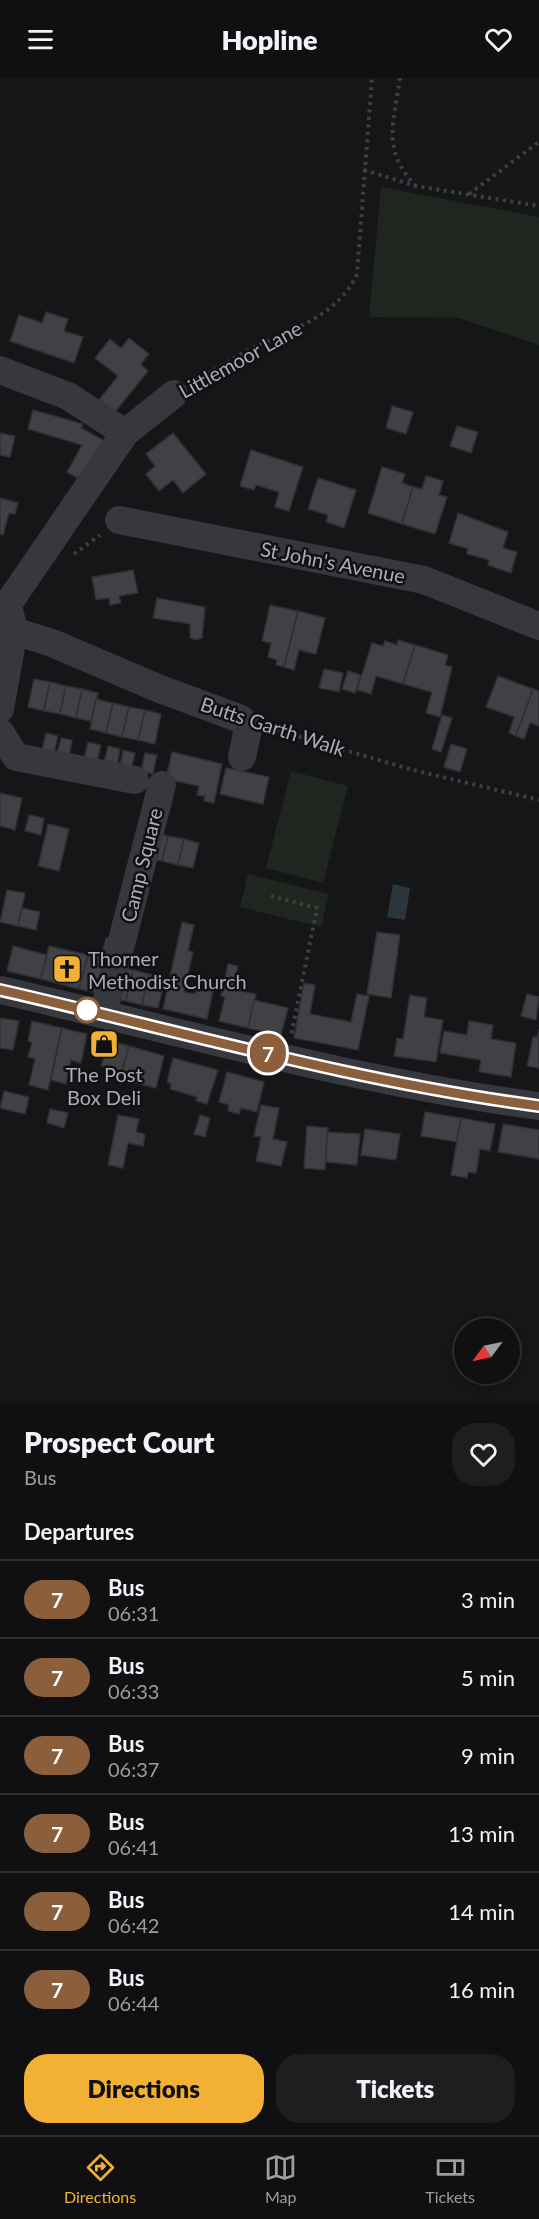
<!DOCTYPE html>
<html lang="en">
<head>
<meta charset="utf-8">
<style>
  :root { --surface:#101012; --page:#1e1e20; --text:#f1f3f6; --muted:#9c9d9f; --line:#303032; --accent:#f2b134 }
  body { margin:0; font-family:Lato,sans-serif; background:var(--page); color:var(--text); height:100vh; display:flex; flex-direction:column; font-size:22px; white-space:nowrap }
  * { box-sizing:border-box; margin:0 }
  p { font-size:20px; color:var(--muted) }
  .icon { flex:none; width:33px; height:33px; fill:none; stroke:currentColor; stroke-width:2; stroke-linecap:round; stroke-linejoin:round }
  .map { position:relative; height:1325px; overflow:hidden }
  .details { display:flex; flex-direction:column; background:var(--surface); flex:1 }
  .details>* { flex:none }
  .badge { padding:0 12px; border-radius:20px; font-size:21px; line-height:39px }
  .needle { width:39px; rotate:237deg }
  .fabs { position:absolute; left:454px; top:1240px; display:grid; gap:12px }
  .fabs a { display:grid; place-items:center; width:66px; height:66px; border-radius:50%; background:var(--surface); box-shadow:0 3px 9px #0003,0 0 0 2px var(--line); font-size:30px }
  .map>.badge { position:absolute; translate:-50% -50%; box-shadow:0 0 0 3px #fff }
  h2 { padding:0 24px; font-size:22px; line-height:54px }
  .round { display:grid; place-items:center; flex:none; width:63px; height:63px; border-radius:24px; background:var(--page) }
  .head { display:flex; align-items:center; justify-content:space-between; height:102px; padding:0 24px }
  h1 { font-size:28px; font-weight:800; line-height:45px }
  .button { display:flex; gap:12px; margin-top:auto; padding:12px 24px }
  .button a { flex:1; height:69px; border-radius:24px; background:var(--accent); color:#111; font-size:24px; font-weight:800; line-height:69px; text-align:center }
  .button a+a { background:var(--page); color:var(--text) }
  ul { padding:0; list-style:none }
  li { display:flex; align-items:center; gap:18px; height:78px; padding:0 24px; border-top:2px solid var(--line) }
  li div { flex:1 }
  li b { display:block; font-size:22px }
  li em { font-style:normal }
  li .badge { min-width:66px; font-weight:700; text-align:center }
  header { display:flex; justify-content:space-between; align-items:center; height:78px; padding:0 24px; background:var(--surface); font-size:27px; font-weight:800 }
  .tabs { display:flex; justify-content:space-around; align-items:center; height:84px; border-top:2px solid var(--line); background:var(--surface); font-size:16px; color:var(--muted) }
  .tabs a { display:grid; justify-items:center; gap:3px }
  .tabs .on { color:var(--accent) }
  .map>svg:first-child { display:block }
</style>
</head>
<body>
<header><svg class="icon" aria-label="menu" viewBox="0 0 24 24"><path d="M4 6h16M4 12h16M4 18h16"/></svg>Hopline<svg class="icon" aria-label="heart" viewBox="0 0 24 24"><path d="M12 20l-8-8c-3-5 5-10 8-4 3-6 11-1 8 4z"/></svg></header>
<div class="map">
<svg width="539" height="1325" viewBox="0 0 539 1325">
  <rect width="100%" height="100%" fill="#161618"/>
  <!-- green -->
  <g fill="#1e261f">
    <path d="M381 109 539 139V267L458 240 369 239Z"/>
    <path d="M291 693 348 708 323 805 266 790Z"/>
    <path d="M248 796 329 816 321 849 240 829Z"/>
  </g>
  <!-- water -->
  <path fill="#2c353c" d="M393 806 410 810 405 842 387 839Z"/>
  <!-- building -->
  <g fill="#404145" stroke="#303034" stroke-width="1.5">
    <path d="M46 234 68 241 64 253 83 259 74 285 10 263 19 237 42 245Z"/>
    <path d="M129 260 149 276 141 286 148 293 115 334 99 322 118 298 95 280 110 261 121 270Z"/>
    <path d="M392 328 413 334 406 356 386 350Z"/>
    <path d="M33 332 83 346 81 350 103 362 81 402 67 394 82 367 28 351Z"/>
    <path d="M457 348 478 354 471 375 450 368Z"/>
    <path d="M0 355 15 358 10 379 0 377Z"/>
    <path d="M173 355 206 396 183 415 173 402 159 413 146 396 155 388 146 376Z"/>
    <path d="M251 372 303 389 289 433 275 429 279 414 256 407 254 412 240 408Z"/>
    <path d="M382 389 405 396 402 405 413 409 402 446 368 435Z"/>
    <path d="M426 398 443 403 439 417 447 419 435 456 402 446 413 409 422 411Z"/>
    <path d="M318 400 356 412 344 450 326 444 328 437 308 431Z"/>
    <path d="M0 420 18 425 15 436 9 435 3 457 0 456Z"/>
    <path d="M458 435 508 454 503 470 517 474 511 495 488 487 489 482 467 476 468 471 449 465Z"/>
    <path d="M133 492 138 515 119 518 121 525 110 527 109 520 96 522 92 499Z"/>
    <path d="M157 520 205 529 202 560 197 562 190 560V546L153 540Z"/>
    <path d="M270 527 298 533 284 589 276 587 277 582 268 579 271 565 262 563Z"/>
    <path d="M298 533 325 540 316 576 299 572 294 592 284 589Z"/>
    <path d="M398 562 415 567 403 606 376 598 371 616 357 612 372 565 383 568 385 563 397 567Z"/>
    <path d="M415 567 448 577 445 587 452 589 440 639 426 635 432 614 403 606Z"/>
    <path d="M324 591 343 595 339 614 319 610Z"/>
    <path d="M348 593 361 597 355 615 342 611Z"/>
    <path d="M498 598 533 611 516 658 509 655 514 639 486 629Z"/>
    <path d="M34 601 50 604 44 633 28 629Z"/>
    <path d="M50 604 66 608 60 636 44 633Z"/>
    <path d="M66 608 82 611 76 640 60 636Z"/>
    <path d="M82 611 98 615 91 643 76 640Z"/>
    <path d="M533 611 539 613V648L530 645 524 661 516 658Z"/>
    <path d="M96 621 113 625 106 655 90 651Z"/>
    <path d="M113 625 129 629 122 659 106 655Z"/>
    <path d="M129 629 145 632 138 662 122 659Z"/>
    <path d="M145 632 161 636 155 666 138 662Z"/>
    <path d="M442 637 452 640 441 674 432 671Z"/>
    <path d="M46 655 58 658 54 675 42 672Z"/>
    <path d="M61 660 72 662 69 679 57 676Z"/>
    <path d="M88 664 101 667 97 684 84 681Z"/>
    <path d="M451 666 467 671 460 694 444 689Z"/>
    <path d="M108 668 120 671 117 688 104 685Z"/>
    <path d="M123 672 135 675 131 691 120 689Z"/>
    <path d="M172 674 222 686 214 725 204 723 205 718 197 717 199 708 166 701Z"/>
    <path d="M145 675 157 677 153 696 141 693Z"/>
    <path d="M226 690 269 699 263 726 220 716Z"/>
    <path d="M0 715 22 720 15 752 0 748Z"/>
    <path d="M29 737 44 740 41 757 25 753Z"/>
    <path d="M48 746 69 751 59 793 38 788Z"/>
    <path d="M152 754 168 758 162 783 146 780Z"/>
    <path d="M168 758 184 761 178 787 162 783Z"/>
    <path d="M184 761 199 765 193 790 178 787Z"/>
    <path d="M7 812 25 815 18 848 0 844Z"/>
    <path d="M22 830 40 834 36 852 18 848Z"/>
    <path d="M182 844 194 847 188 873 193 874 184 914 195 916 198 904 214 908 207 941 163 931Z"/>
    <path d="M377 854 400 857 391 920 367 916Z"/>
    <path d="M106 860 115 862 102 916 79 911 89 873 102 876Z"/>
    <path d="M13 868 47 877 41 901 7 893Z"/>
    <path d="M49 868 88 877 79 911 41 901Z"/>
    <path d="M228 886 238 888 235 901 243 903 241 913 256 916 248 950 219 943 225 919 221 918Z"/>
    <path d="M117 889 133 892 126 923 110 919Z"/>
    <path d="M133 892 149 896 142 927 126 923Z"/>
    <path d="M149 896 165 900 158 930 142 927Z"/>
    <path d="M304 905 315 907 310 936 351 944 357 916 369 918 358 972 294 960Z"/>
    <path d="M527 916 539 919 536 942 521 938Z"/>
    <path d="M410 917 427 920 424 939 443 942 436 984 394 978 397 960 403 961Z"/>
    <path d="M254 922 288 930 281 957 248 950Z"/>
    <path d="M0 940 19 943 13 972 0 970Z"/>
    <path d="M32 943 62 950 48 1012 29 1007 35 981 28 979 32 964 28 963Z"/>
    <path d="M469 943 493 947 491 961 516 965 511 999 479 994 481 982 440 975 444 953 467 957Z"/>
    <path d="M62 950 87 956 81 985 71 982 66 1006 51 1002Z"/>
    <path d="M539 951V990L527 988 533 959H537Z"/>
    <path d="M95 959 129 968 122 993 101 988 104 979 90 975Z"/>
    <path d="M129 968 164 978 156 1010 131 1004 133 996 122 993Z"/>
    <path d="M173 980 218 992 207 1026 196 1023 197 1019 170 1011 171 1006 167 1004Z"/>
    <path d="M227 994 264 1004 257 1034 241 1030 239 1036 228 1033 229 1027 219 1024Z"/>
    <path d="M4 1013 29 1019 25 1036 0 1030Z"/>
    <path d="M261 1027 279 1030 273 1061 287 1064 281 1088 256 1083 261 1059 254 1058Z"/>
    <path d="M50 1031 68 1035 64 1050 47 1045Z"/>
    <path d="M425 1034 461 1040 457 1064 421 1058Z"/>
    <path d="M118 1037 139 1041 136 1054 145 1056 143 1068 128 1065 123 1090 108 1087Z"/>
    <path d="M200 1037 210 1040 205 1059 194 1056Z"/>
    <path d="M461 1040 495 1046 490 1073 480 1071 476 1095 468 1094 467 1100 451 1097Z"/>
    <path d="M503 1046 539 1052V1081L498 1074Z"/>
    <path d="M307 1048 328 1050 325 1092 304 1090Z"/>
    <path d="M365 1051 400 1056 396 1082 361 1077Z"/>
    <path d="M327 1054 360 1056 357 1087 326 1084Z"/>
  </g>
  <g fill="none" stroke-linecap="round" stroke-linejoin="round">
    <!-- path -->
    <g stroke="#3d3f44" stroke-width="4" stroke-dasharray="3 4.5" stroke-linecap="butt">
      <path d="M400 0C394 44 381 73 416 108"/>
      <path d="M364 92 416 108 539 128"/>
      <path d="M469 116 539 64"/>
      <path d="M195 304C215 292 234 279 255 269 294 250 338 238 357 196L372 0"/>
      <path d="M74 476 100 457"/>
      <path d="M270 650 413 692 539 722"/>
      <path d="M271 818 317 830 291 958"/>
    </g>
    <!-- minor -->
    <g stroke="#37383d" stroke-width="28">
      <path d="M0 292 68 318 125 355"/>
      <path d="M119 442 424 502 539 548"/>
      <path d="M8 526 125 355 174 316"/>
      <path d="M14 553 52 565 160 611 241 641 248 651 242 679"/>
      <path d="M0 631 14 553 10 536"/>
      <path d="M0 654 16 679 135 702"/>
      <path d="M0 912C179 953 357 1004 539 1028"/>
      <path d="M103 936 162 707"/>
    </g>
  </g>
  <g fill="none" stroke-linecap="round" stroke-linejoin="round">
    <!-- line casing -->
    <g stroke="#fff" stroke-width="14">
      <path id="line" d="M0 912C179 953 357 1004 539 1028"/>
    </g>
    <!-- line -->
    <use href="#line" stroke="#8b5e3c" stroke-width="9"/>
  </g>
  <!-- icons -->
  <defs>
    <g id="church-square" transform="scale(1.5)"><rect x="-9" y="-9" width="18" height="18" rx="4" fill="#f2b134" stroke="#111113"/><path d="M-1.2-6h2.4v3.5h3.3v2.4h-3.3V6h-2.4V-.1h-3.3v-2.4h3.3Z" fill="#111"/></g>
    <g id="shop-square" transform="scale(1.5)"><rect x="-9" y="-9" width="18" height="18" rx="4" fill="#f2b134" stroke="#111113"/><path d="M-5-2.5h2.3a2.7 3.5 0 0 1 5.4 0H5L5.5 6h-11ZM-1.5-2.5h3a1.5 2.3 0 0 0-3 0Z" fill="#111"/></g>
  </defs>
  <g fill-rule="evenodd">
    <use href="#church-square" x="67" y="891"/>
    <use href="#shop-square" x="104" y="966"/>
  </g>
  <!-- markers -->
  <circle fill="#fff" stroke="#8b5e3c" stroke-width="3" cx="87" cy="932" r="12"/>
  <g text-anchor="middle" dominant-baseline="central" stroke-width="5" stroke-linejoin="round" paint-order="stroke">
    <!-- street labels -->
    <g font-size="20" fill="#a8adb8" stroke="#111113">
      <text transform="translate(240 281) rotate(-29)">Littlemoor Lane</text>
      <text transform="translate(333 484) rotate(11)">St John's Avenue</text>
      <text transform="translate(273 648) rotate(18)">Butts Garth Walk</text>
      <text transform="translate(141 787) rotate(-76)">Camp Square</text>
    </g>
    <!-- poi labels -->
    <g font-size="20" fill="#a8adb8" stroke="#111113" text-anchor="start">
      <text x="88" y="880">Thorner<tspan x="88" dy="23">Methodist Church</tspan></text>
      <text x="104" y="996" text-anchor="middle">The Post<tspan x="104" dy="23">Box Deli</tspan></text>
    </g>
  </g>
</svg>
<div class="fabs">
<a><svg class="needle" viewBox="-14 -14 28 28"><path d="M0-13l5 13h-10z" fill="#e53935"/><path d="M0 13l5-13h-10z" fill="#9c9d9f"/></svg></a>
</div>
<b class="badge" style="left:268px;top:975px;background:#8b5e3c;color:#fff">7</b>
</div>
<section class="details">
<div class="head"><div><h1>Prospect Court</h1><p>Bus</p></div><a class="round"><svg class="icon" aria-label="heart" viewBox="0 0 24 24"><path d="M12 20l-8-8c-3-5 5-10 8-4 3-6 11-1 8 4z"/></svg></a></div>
<h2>Departures</h2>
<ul>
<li><span class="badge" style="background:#8b5e3c;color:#fff">7</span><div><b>Bus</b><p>06:31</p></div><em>3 min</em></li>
<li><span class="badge" style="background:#8b5e3c;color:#fff">7</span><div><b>Bus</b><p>06:33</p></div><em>5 min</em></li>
<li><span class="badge" style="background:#8b5e3c;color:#fff">7</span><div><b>Bus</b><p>06:37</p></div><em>9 min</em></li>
<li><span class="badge" style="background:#8b5e3c;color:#fff">7</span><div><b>Bus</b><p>06:41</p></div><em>13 min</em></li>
<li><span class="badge" style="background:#8b5e3c;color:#fff">7</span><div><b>Bus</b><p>06:42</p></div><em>14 min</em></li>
<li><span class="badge" style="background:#8b5e3c;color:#fff">7</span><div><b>Bus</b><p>06:44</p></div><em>16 min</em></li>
</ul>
<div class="button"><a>Directions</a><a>Tickets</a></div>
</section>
<nav class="tabs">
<a class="on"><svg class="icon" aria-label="directions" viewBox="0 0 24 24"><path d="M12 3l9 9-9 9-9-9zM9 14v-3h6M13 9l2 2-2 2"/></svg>Directions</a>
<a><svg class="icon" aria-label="map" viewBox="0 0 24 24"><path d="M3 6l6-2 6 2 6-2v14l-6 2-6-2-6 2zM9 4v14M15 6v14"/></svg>Map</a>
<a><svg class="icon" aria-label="tickets" viewBox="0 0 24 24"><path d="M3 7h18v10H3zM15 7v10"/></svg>Tickets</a>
</nav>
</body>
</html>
